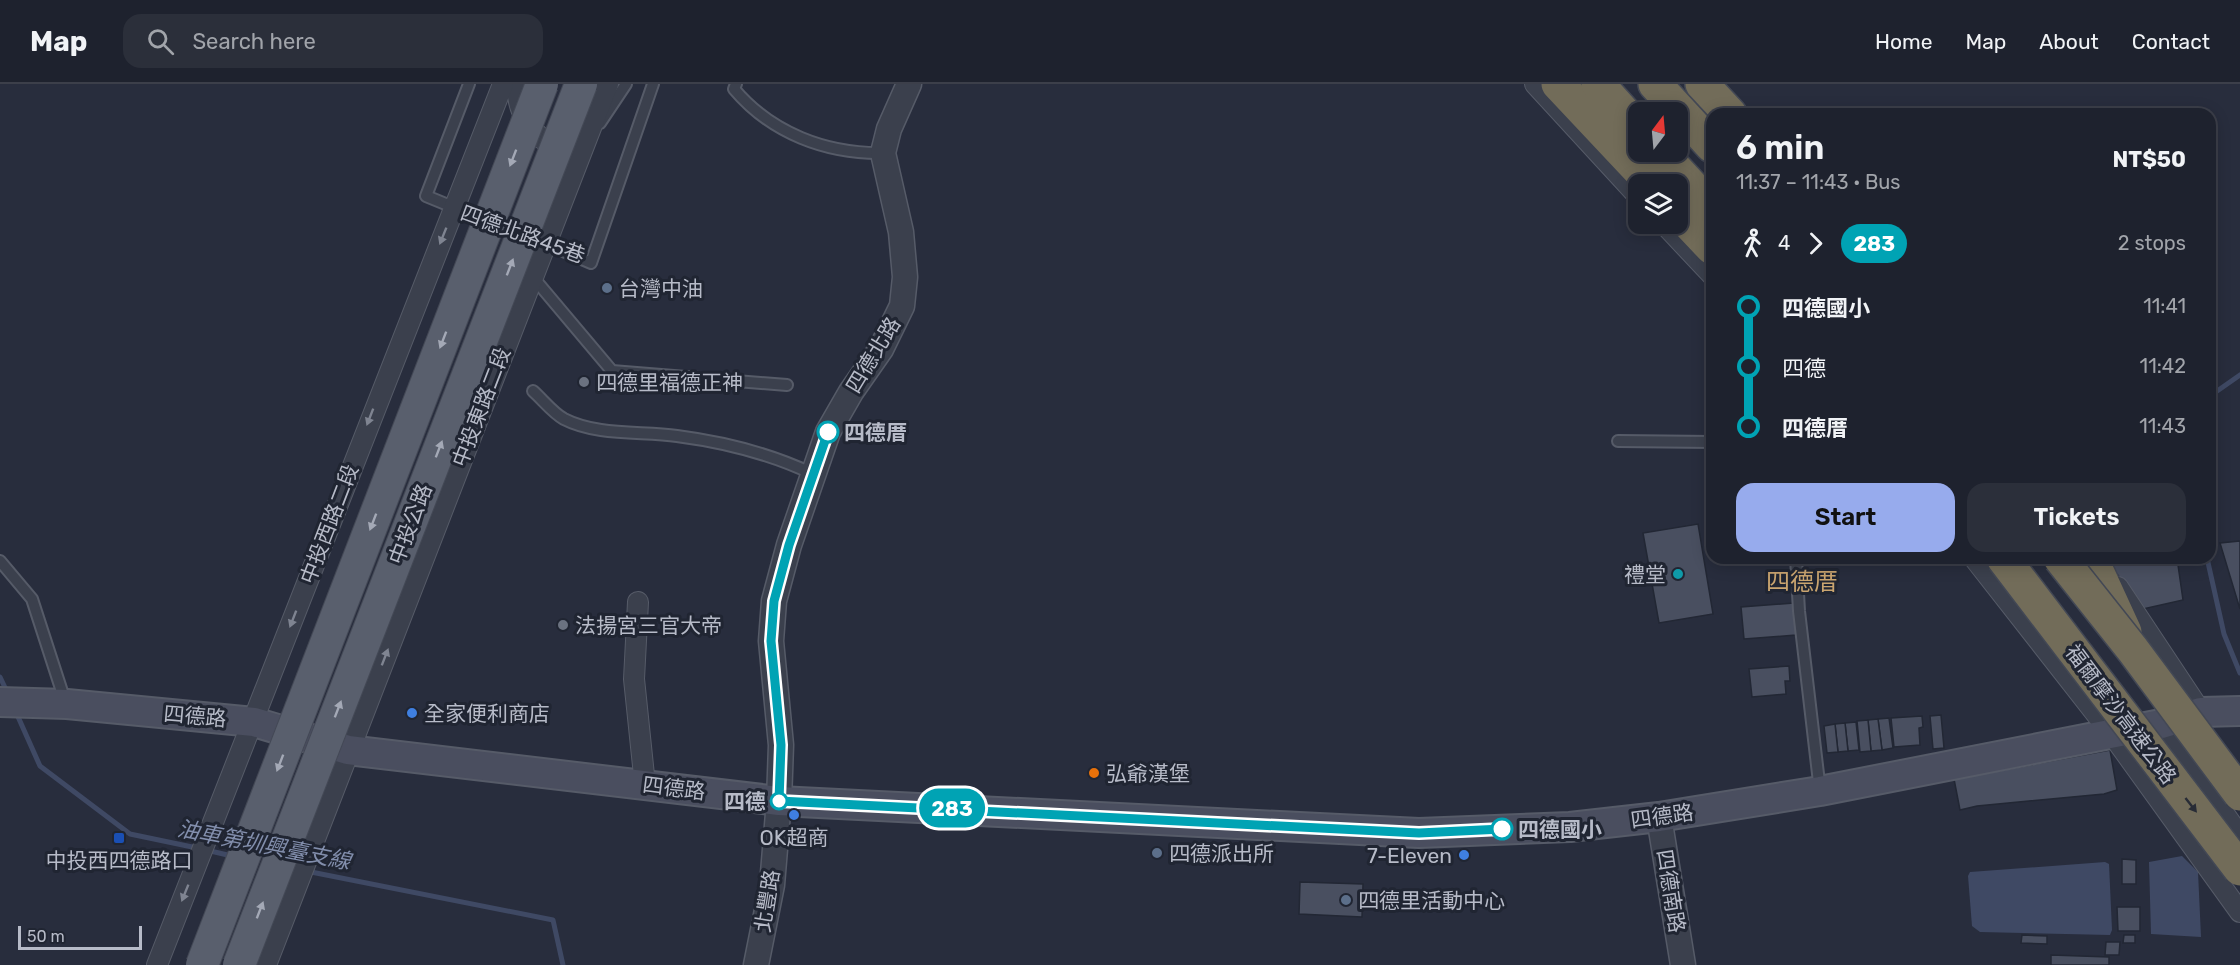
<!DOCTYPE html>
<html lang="en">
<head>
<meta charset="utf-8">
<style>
  :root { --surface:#1e222e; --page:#2b2f3a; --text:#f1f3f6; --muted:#a1a4aa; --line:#3c3f4a; --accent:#97abed }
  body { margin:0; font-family:Rubik,"Noto Sans TC",sans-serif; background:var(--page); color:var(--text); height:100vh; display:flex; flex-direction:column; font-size:22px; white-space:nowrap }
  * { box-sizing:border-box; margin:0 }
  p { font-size:20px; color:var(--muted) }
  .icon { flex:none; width:33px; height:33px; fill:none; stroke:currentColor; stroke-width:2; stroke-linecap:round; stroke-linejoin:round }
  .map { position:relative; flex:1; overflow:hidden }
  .side { position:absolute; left:1706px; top:24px; width:510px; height:456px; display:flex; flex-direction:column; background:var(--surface); border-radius:18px; box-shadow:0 3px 15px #0003,0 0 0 2px var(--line) }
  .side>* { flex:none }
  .badge { padding:0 12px; border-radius:20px; font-size:21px; line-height:39px }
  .needle { width:39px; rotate:16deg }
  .controls { position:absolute; left:1628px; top:18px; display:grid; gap:12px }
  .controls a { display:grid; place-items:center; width:60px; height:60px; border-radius:12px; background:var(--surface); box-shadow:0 3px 15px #0003,0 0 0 2px var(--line); font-size:30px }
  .scale { position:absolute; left:18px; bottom:15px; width:124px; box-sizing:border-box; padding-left:6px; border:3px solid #b7bbc8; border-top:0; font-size:16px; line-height:21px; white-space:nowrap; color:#b7bbc8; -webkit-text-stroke:4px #202532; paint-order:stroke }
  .map>.badge { position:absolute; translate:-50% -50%; box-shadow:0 0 0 3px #fff }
  .legs { display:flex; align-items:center; gap:9px; height:66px; padding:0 30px; font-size:20px }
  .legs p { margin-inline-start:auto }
  .summary { display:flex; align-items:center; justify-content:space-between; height:102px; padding:0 30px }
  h1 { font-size:33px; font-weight:600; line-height:45px }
  .cta { display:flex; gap:12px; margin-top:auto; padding:12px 30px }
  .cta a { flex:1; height:69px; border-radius:18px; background:var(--accent); color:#111; font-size:24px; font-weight:600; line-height:69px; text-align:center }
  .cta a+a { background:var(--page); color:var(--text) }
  ul { padding:0 30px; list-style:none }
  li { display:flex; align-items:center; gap:21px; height:60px; font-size:22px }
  li i { display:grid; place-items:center; width:9px; height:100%; margin:0 8px; background:currentColor }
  li i::after { content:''; width:15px; height:15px; margin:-8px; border:4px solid; border-radius:50%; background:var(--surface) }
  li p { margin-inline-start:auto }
  li:first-child i { background:linear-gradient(#0000 50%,currentColor 0) }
  li:last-child i { background:linear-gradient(currentColor 50%,#0000 0) }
  header { display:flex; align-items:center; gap:36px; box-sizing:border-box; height:84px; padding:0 30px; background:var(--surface); border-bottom:2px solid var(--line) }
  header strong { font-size:28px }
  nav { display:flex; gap:33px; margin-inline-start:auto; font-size:21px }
  .search { width:420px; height:54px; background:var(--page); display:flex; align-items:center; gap:15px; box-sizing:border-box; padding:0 21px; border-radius:18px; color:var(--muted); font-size:22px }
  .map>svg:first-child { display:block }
</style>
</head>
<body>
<header>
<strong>Map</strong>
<div class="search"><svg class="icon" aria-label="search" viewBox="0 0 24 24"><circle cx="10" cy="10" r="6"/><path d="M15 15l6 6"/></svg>Search here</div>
<nav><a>Home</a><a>Map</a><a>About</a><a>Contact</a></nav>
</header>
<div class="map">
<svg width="2240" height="881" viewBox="0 0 2240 881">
  <rect width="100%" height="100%" fill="#282d3d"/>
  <!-- water -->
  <g fill="#3f4964">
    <path d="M2182 772 2198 788 2201 853 2151 850 2149 778Z"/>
    <path d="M2105 778 2109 780 2112 846 2110 851 1980 848 1972 842 1968 792 1970 788Z"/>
  </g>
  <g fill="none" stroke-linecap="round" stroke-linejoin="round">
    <!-- stream -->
    <g stroke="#3f4964" stroke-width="5">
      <path d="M2210 312 2240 291"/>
      <path d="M2207 474 2224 550 2240 589"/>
      <path d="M0 593 8 610"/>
      <path d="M15 626 40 682 130 750 197 764"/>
      <path d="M206 766 232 772"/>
      <path d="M306 787 553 836 563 881"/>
    </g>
  </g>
  <!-- building -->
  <g fill="#494f60" stroke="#222734" stroke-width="1.5">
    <path d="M1698 440 1713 530 1659 539 1643 449Z"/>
    <path d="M2240 457V525L2220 459Z"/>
    <path d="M2105 474H2177L2183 516 2143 525Z"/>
    <path d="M1794 519 1796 551 1744 555 1741 523Z"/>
    <path d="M1789 582 1790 597H1785L1786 610 1752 613 1749 585Z"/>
    <path d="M1941 631 1944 664 1933 665 1930 632Z"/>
    <path d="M1922 632 1923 643 1919 644 1920 661 1894 663 1891 634Z"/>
    <path d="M1889 634 1893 664 1882 666 1878 635Z"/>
    <path d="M1878 635 1882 666 1871 667 1868 636Z"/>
    <path d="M1868 636 1871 667 1860 668 1857 637Z"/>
    <path d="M1856 638 1859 666 1848 667 1845 639Z"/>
    <path d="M1845 639 1848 667 1838 668 1835 640Z"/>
    <path d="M1835 640 1838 668 1827 669 1824 642Z"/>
    <path d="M2110 666 2117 706 2104 710 1977 722 1960 726 1954 695Z"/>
    <path d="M2122 775 2136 776V800H2122Z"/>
    <path d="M1300 798 1363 800 1362 833 1299 830Z"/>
    <path d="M2117 823H2140V847H2118Z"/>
    <path d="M2022 851 2047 852V860L2021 859Z"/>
    <path d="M2124 851H2135V859H2123Z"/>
    <path d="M2106 858H2120L2119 871H2105Z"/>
    <path d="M2051 871 2109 873V881H2051Z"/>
  </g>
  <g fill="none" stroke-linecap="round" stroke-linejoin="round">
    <!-- service casing -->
    <g stroke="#565b68" stroke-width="14">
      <g id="service">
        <path d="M469 0 426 112 519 150"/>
        <path d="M736 0 734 5C771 49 826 70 883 69"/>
        <path d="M600 39 626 0"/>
        <path d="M542 158 591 179 653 0"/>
        <path d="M532 192 612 287 787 301"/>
        <path d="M533 307C543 316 553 329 564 335 597 352 641 347 677 352 723 358 771 370 813 390"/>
        <path d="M1618 357 1712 358"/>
        <path d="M1796 474 1799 527 1820 707"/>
        <path d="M0 477 32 515 66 620"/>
      </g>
    </g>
    <!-- minor casing -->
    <g stroke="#565b68" stroke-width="22">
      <g id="minor">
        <path d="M517 0C517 30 535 61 567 64"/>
        <path d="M1535 0 1638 112"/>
        <path d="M1664 140 1712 191"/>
        <path d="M1974 474 2111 649 2240 828"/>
        <path d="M2118 503 2201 628"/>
        <path d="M638 518 634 595 645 701"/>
        <path d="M2161 640 2240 752"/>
        <path d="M157 881 503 0"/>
        <path d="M266 881 608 0"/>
      </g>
    </g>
    <!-- tertiary casing -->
    <g stroke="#565b68" stroke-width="27">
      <g id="tertiary">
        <path d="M1659 733 1683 881"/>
        <path d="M756 881 772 801 779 717 781 661 771 557 774 517 789 461 828 348 851 308 881 265 902 222 905 193 901 148 883 69 889 45 909 0"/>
      </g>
    </g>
    <!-- secondary casing -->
    <g stroke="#565b68" stroke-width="32">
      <path id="secondary" d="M0 618 67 620 254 638 348 666 779 717 1419 749 1570 743 1659 733 1820 707 2161 640 2201 628 2240 627"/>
    </g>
    <!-- motorway casing -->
    <g stroke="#434855" stroke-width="36">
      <g id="motorway">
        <path d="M1558 0 1652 100"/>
        <path d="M1598 0 1638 44"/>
        <path d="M1655 0 1712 62"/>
        <path d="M1702 0 1730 30"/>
        <path d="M1660 68 1712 124"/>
        <path d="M1677 127 1712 164"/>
        <path d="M2091 474 2125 548"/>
      </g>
    </g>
    <!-- service -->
    <use href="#service" stroke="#3b404d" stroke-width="10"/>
    <!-- minor -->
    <use href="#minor" stroke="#3b404d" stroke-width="20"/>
    <!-- tertiary -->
    <use href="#tertiary" stroke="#3b404d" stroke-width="24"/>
    <!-- secondary -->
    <use href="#secondary" stroke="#4a4e5f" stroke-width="28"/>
    <!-- motorway -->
    <use href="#motorway" stroke="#726c59" stroke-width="33"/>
    <!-- primary-bridge casing -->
    <g stroke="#444956" stroke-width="34" stroke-linecap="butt">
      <g id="primary-bridge">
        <path d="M202 881 542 0"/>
        <path d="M239 881 581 0"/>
      </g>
    </g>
    <!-- motorway-bridge casing -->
    <g stroke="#434855" stroke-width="36" stroke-linecap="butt">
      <g id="motorway-bridge">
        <path d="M2003 474 2240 785"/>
        <path d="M2060 474 2133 566 2240 710"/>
      </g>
    </g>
    <!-- primary-bridge -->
    <use href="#primary-bridge" stroke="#595f6d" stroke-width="32"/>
    <!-- motorway-bridge -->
    <use href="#motorway-bridge" stroke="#726c59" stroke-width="33"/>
  </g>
  <!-- one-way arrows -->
  <defs><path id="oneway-solid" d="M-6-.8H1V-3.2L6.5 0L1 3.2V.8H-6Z" transform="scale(1.5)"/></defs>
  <g fill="#a4a9b6">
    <use href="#oneway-solid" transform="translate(513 74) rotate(111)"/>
    <use href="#oneway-solid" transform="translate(510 183) rotate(-69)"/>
    <use href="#oneway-solid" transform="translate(443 256) rotate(111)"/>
    <use href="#oneway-solid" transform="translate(439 365) rotate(-69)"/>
    <use href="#oneway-solid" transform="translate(373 438) rotate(111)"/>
    <use href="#oneway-solid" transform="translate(338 625) rotate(-69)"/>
    <use href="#oneway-solid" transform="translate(280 679) rotate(111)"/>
    <use href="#oneway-solid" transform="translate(260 826) rotate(-69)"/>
  </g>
  <g fill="#7f8491">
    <use href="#oneway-solid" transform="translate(443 152) rotate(112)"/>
    <use href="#oneway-solid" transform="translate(370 333) rotate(111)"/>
    <use href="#oneway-solid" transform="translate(293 535) rotate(111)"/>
    <use href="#oneway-solid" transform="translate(385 573) rotate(-69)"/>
    <use href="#oneway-solid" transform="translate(185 809) rotate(112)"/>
  </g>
  <use fill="#282c36" href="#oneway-solid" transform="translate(2191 721) rotate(52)"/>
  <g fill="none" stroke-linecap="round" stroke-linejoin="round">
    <!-- line-1 casing -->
    <g stroke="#fff" stroke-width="14">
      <path id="line-1" d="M828 348 789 461 774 517 771 557 781 661 779 717 1419 749 1502 745"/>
    </g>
    <!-- line-1 -->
    <use href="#line-1" stroke="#00a3b4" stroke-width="9"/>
  </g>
  <!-- markers -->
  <g fill="#5c6f8a" stroke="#202532" stroke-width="2">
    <circle cx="607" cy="204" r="6"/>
    <circle cx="1157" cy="769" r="6"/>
    <circle cx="1346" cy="816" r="6"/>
  </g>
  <g fill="#6b7280" stroke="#202532" stroke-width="2">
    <circle cx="584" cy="298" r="6"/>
    <circle cx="563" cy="541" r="6"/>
  </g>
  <g fill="#fff" stroke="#00a3b4" stroke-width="3">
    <circle cx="828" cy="348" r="10"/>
    <circle cx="779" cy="717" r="8"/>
    <circle cx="1502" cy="745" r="10"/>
  </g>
  <circle fill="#0f9aa8" stroke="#202532" stroke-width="2" cx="1678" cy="490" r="6"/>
  <g fill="#3f7fe0" stroke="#202532" stroke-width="2">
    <circle cx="412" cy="629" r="6"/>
    <circle cx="794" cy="731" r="6"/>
    <circle cx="1464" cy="771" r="6"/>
  </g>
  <circle fill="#e8710a" stroke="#202532" stroke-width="2" cx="1094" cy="689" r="6"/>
  <rect fill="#1a4fb4" stroke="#202532" stroke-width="2" x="113" y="748" width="12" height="12" rx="3"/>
  <g text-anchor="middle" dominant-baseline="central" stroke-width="6" stroke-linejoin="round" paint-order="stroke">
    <!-- street labels -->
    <g font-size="21" fill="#b7bbc8" stroke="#202532">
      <text transform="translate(523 150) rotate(20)">四德北路45巷</text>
      <text transform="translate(873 271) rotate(-59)">四德北路</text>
      <text transform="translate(481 323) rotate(-69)">中投東路二段</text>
      <text transform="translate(329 440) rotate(-69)">中投西路二段</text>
      <text transform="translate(410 440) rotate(-69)">中投公路</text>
      <text transform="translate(2121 630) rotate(53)">福爾摩沙高速公路</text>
      <text transform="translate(195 632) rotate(5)">四德路</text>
      <text transform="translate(674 704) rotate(7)">四德路</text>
      <text transform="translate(1662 732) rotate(-8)">四德路</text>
      <text transform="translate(1671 807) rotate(81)">四德南路</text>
      <text transform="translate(767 817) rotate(-81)">北豐路</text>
    </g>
    <!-- poi labels -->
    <g font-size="21" fill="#b7bbc8" stroke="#202532" text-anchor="start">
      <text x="619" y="204">台灣中油</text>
      <text x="596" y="298">四德里福德正神</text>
      <text x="1666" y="490" text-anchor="end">禮堂</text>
      <text x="575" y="541">法揚宮三官大帝</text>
      <text x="424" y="629">全家便利商店</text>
      <text x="1106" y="689">弘爺漢堡</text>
      <text x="794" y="753" text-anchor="middle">OK超商</text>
      <text x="1169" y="769">四德派出所</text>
      <text x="1452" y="771" text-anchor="end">7-Eleven</text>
      <text x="119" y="776" text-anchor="middle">中投西四德路口</text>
      <text x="1358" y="816">四德里活動中心</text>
    </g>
    <!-- stop labels -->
    <g font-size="21" font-weight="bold" fill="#b7bbc8" stroke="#202532" text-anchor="start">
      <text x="844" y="348">四德厝</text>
      <text x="766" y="717" text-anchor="end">四德</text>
      <text x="1518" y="745">四德國小</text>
    </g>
    <!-- water labels -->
    <g font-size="22" font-style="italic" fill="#828eac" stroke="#202532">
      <text transform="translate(264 761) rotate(11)">油車第圳興臺支線</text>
    </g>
    <!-- quarter labels -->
    <g font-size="24" fill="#caa570" stroke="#202532">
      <text x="1802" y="498">四德厝</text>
    </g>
  </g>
</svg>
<div class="controls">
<a><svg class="needle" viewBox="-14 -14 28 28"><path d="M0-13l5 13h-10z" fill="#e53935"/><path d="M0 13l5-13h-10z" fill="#a1a4aa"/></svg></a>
<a><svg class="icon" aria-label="layers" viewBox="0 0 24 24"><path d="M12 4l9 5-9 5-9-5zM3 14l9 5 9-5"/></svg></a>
</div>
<div class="scale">50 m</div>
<b class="badge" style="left:952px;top:724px;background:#00a3b4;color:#fff">283</b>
<section class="side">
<div class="summary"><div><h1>6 min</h1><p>11:37 – 11:43 · Bus</p></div><b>NT$50</b></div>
<div class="legs"><svg class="icon" aria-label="walk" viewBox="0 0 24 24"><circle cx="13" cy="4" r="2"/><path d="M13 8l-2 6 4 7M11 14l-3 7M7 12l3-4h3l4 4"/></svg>4<svg class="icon" aria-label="forward" viewBox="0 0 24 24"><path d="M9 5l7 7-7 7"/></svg><b class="badge" style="background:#00a3b4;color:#fff">283</b><p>2 stops</p></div>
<ul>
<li><i style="color:#00a3b4"></i><b>四德國小</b><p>11:41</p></li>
<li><i style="color:#00a3b4"></i><span>四德</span><p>11:42</p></li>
<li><i style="color:#00a3b4"></i><b>四德厝</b><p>11:43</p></li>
</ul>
<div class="cta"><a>Start</a><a>Tickets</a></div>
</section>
</div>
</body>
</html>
